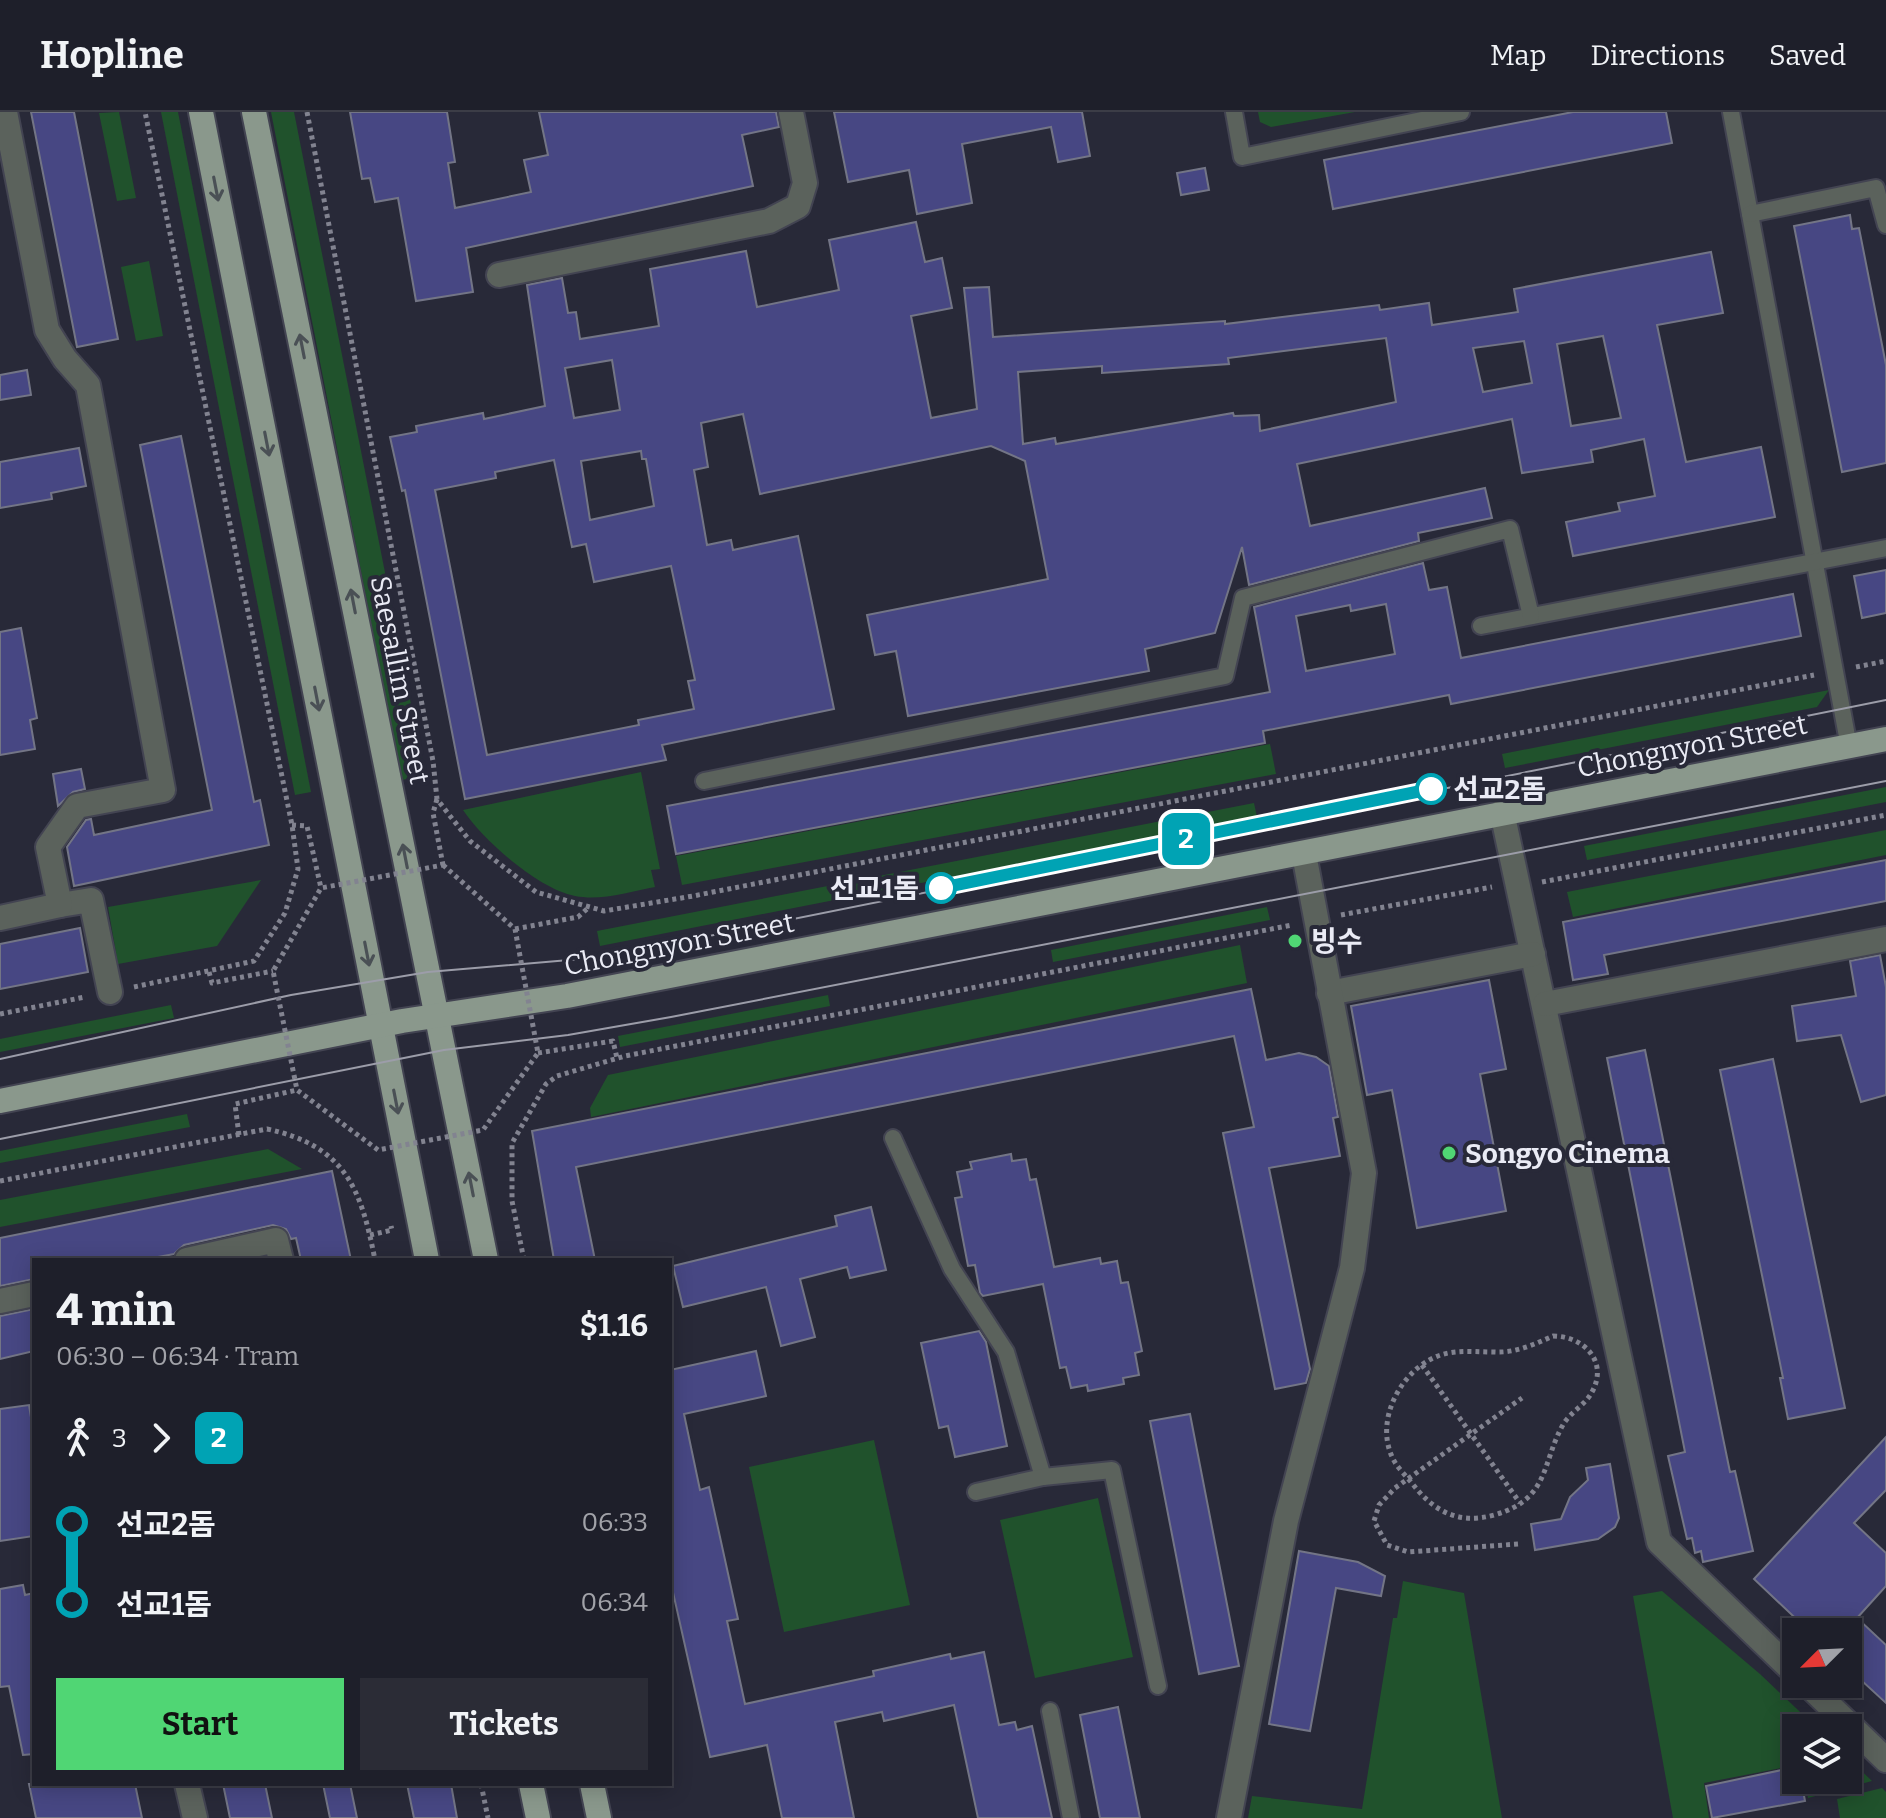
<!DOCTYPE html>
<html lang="en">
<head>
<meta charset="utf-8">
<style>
  :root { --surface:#1e1f2a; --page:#2b2c36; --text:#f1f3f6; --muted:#a1a2a8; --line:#3c3d47; --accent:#50d674 }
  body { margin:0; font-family:Bitter,"Noto Sans KR",serif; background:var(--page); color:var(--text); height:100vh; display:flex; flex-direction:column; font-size:30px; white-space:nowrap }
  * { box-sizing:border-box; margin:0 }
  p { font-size:26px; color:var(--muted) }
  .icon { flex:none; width:44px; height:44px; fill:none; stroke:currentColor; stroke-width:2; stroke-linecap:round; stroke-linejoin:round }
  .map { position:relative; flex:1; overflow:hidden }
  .panel { position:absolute; left:32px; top:1146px; width:640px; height:528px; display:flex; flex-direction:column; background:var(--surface); border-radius:0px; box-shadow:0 4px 20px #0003,0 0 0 2px var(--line) }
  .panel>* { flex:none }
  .badge { padding:0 16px; border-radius:12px; font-size:28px; line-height:52px }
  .needle { width:52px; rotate:246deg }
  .buttons { position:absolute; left:1782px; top:1506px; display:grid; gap:16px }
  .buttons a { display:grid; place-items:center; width:80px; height:80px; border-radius:0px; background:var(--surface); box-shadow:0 4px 20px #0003,0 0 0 2px var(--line); font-size:40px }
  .map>.badge { position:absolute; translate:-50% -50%; box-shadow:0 0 0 4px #fff }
  .legs { display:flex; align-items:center; gap:12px; height:88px; padding:0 24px; font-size:26px }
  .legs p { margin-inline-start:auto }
  .headline { display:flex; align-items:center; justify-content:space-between; height:136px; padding:0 24px }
  h1 { font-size:44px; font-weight:700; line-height:60px }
  .primary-button { display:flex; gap:16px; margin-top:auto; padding:16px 24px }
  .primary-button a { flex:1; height:92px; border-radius:0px; background:var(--accent); color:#111; font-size:32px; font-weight:700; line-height:92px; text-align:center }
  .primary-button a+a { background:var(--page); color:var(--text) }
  ul { padding:0 24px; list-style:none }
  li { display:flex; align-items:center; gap:28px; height:80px; font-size:30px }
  li i { display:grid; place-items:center; width:12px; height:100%; margin:0 10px; background:currentColor }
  li i::after { content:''; width:20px; height:20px; margin:-10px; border:6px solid; border-radius:50%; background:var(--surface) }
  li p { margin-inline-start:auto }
  li:first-child i { background:linear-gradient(#0000 50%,currentColor 0) }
  li:last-child i { background:linear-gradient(currentColor 50%,#0000 0) }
  header { display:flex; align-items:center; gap:48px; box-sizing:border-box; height:112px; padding:0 40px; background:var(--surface); border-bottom:2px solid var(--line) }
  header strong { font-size:38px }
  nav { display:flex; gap:44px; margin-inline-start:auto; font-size:28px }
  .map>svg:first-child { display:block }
</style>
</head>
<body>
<header>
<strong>Hopline</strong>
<nav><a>Map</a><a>Directions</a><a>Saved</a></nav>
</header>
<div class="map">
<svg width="1886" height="1706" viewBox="0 0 1886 1706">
  <rect width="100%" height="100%" fill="#282938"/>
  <!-- green -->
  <g fill="#20522c">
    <path d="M119 0 136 86 117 89 99 1Z"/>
    <path d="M161 0H178L311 680 295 683Z"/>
    <path d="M271 0H294L425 663 402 668Z"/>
    <path d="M1258 0H1355L1271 15 1260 10Z"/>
    <path d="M149 149 163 224 136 229 121 155Z"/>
    <path d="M1829 578 1817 595 1505 656 1502 642Z"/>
    <path d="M1270 632 1276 662 682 773 676 744Z"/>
    <path d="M641 660 660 757 651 758 655 775C629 780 601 789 575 784 538 777 483 728 463 698Z"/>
    <path d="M1886 675V690L1587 748 1584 734Z"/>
    <path d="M1254 691 1257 705 600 834 597 819Z"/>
    <path d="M1886 718V743L1573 805 1567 780Z"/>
    <path d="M261 768 217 834 118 852 108 795Z"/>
    <path d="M1267 795 1270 808 1053 850 1051 838Z"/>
    <path d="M1240 833 1247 871 591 1005 590 996 608 963Z"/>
    <path d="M828 883 830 894 620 935 618 924Z"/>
    <path d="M171 893 174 906 0 940V927Z"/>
    <path d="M187 1002 190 1015 0 1051V1039Z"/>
    <path d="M268 1037 302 1057 0 1115V1088Z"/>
    <path d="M874 1328 910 1493 784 1520 749 1355Z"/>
    <path d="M1098 1386 1133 1545 1035 1566 1000 1408Z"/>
    <path d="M1403 1469 1464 1481 1502 1706H1248L1252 1684 1362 1697 1393 1506H1397Z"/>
    <path d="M1662 1479 1760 1562 1817 1616H1796V1653L1704 1671 1709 1706H1673L1633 1484Z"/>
    <path d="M1848 1646 1872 1669 1808 1686 1805 1668H1848Z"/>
    <path d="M1882 1676 1886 1680V1706H1840L1837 1687Z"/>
  </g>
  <!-- building -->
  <g fill="#474783" stroke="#737586" stroke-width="2" fill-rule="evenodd">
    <path d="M31 0H74L118 227 77 235Z"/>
    <path d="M350 0H447L455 50 448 51 455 96 531 80 524 48 548 43 539 0H776L779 15 742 23 753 74 466 136 473 180 416 189 398 86 375 90 370 66 362 67Z"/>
    <path d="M834 0H1082L1090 44 1058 50 1051 15 962 32 972 91 917 102 909 58 848 70Z"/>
    <path d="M1573 0H1666L1672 31 1333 97 1324 48Z"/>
    <path d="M1205 56 1209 78 1181 83 1177 61Z"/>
    <path d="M1850 103 1852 117 1859 116 1886 253V351L1842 360 1794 114Z"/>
    <path d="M916 110 925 150 942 146 952 196 911 204 931 306 977 297 964 176 989 175 993 225 1225 209V212L1379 193 1380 198 1429 191 1432 213 1518 200 1514 177 1711 140 1723 201 1657 213 1686 350 1761 335 1775 405 1573 444 1566 410 1620 399 1618 391 1655 384 1644 327 1591 338 1593 350 1522 361 1512 307 1297 352 1310 414 1485 376 1492 406 1418 421 1419 429 1249 473 1242 435 1215 521 1145 537 1149 559 908 604 896 539 875 543 867 503 1048 467 1025 349 991 334 760 382 743 302 701 311 708 355 694 358 707 433 731 428 733 438 798 424 834 597 662 633 666 648 465 687 405 378 402 379 390 325 417 320 416 314 483 301 484 307 545 294 527 173 562 166 568 201 576 200 580 227 659 214 650 157 746 139 757 195 839 178 829 128ZM1603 224 1621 306 1571 314 1557 232ZM1386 226 1396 290 1260 319 1259 303 1234 304 1233 301 1056 332 1055 326 1023 332 1018 260 1102 254V261L1229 252 1228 246ZM1524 229 1532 271 1483 280 1473 236ZM612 248 620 298 574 306 565 256ZM641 339 642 347H646L654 394 590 408 581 349ZM554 348 572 435 586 432 594 470 671 454 695 568 688 569 694 597 638 608 639 613 487 643 435 378 496 366 495 360Z"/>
    <path d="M27 258 31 283 0 288V263Z"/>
    <path d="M181 324 254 690 260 688 269 733 74 774 67 735 86 708 91 707 94 723 212 698 140 333Z"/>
    <path d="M79 336 86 374 51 381 52 387 0 396V350Z"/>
    <path d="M1423 451 1429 478 1447 475 1461 546 1793 482 1801 524 1451 592 1449 583 1263 619 1265 631 676 742 667 694 1270 580 1254 495ZM1386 492 1395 542 1306 559 1296 504 1350 493 1351 499Z"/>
    <path d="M1886 458V501L1862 506 1854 464Z"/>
    <path d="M21 516 37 606 30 608 35 637 0 643V520Z"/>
    <path d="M81 657 85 677 73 680 58 694 53 662Z"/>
    <path d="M1886 748V789L1604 843 1608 862 1573 868 1563 810Z"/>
    <path d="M80 816 88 860 0 877V832Z"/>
    <path d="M1880 843 1886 875V983L1861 990 1841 923 1797 929 1792 894 1856 884 1850 849Z"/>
    <path d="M1489 868 1506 957 1480 962 1506 1099 1417 1116 1392 978 1367 983 1351 894Z"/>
    <path d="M1251 877 1266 948 1299 941 1316 945 1329 954 1338 1005 1333 1006 1340 1044 1269 1056 1310 1257 1306 1271 1275 1277 1223 1021 1254 1015 1234 924 576 1055 595 1148H554L532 1019Z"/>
    <path d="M1645 938 1723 1326 1730 1360 1735 1359 1753 1439 1703 1450 1701 1439 1695 1441 1692 1426 1687 1427 1668 1344 1685 1340 1607 946Z"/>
    <path d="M1773 947 1845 1296 1788 1307 1780 1266H1783L1720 958Z"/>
    <path d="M1011 1042 1012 1049 1026 1047 1030 1068 1036 1067 1054 1155 1100 1146 1101 1152 1117 1149 1121 1171 1128 1170 1142 1239 1135 1241 1139 1263 1123 1266 1124 1272 1088 1279 1087 1273 1071 1276 1066 1255 1060 1256 1043 1172 983 1184 980 1181 975 1153 968 1154 955 1086 962 1085 957 1060 972 1057 970 1050Z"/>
    <path d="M332 1059 351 1148H301L296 1126 291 1127 286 1117 273 1113 184 1133 174 1142 142 1148H34V1167L0 1174V1126Z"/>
    <path d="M871 1095 886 1158 850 1166 847 1155 800 1167 815 1225 781 1234 766 1175 683 1195 673 1154 837 1114 835 1104Z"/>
    <path d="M34 1197V1239L0 1247V1204Z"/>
    <path d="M979 1219 986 1230 1007 1334 955 1345 948 1314 939 1316 921 1231Z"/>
    <path d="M756 1239 766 1284 684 1302 700 1378 709 1375 738 1507 727 1509 745 1592 874 1564 873 1559 950 1542 951 1547 984 1540 999 1613 1015 1610 1017 1618 1032 1614 1052 1706H978L954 1593 884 1609 882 1600 835 1610 854 1706H782L767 1633 710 1645 670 1467V1258Z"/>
    <path d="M29 1293 34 1324V1424L0 1429V1297Z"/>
    <path d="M1190 1302 1239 1554 1199 1562 1150 1309Z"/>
    <path d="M1886 1325V1378L1854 1411 1886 1441V1474L1857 1506 1886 1533V1591L1848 1556V1520H1810L1754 1467Z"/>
    <path d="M1610 1352 1619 1406 1615 1415 1598 1427 1535 1438 1531 1412 1561 1407 1570 1385 1588 1368 1586 1356Z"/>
    <path d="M1299 1439 1358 1450 1385 1464 1381 1484 1336 1476 1310 1619 1269 1612Z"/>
    <path d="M23 1473 25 1483 34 1481V1642L23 1643 9 1574 0 1575V1477Z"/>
    <path d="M1118 1595 1140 1706H1100L1080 1603Z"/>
    <path d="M1796 1655V1668H1801L1805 1689 1712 1706 1706 1674Z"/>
    <path d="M29 1672H135L142 1706H36Z"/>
    <path d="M223 1672H265L272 1706H230Z"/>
    <path d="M323 1672H350L357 1706H330Z"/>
    <path d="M407 1672H451L457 1706H414Z"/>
  </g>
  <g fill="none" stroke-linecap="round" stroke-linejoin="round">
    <!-- lane casing -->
    <g stroke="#434452" stroke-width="20">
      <g id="lane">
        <path d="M1234 0 1242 45 1461 0"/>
        <path d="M1731 0 1849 635"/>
        <path d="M1750 102 1876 76 1886 113"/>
        <path d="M1481 514 1886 436"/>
        <path d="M704 669 1225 564 1243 486 1510 417 1531 504"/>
        <path d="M893 1026 952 1157 1006 1240 1043 1365"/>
        <path d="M976 1380 1043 1365 1112 1358 1158 1574"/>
        <path d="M1050 1599 1071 1706"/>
      </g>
    </g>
    <!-- street casing -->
    <g stroke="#434452" stroke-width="28">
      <g id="street">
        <path d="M499 163 769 109 798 94 805 71 791 0"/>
        <path d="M1502 700 1659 1430 1796 1562"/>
        <path d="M60 793 91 788 110 880"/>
        <path d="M0 806 60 793 48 735 77 694 163 678 88 273 65 247 47 218 5 0"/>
        <path d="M1329 881 1533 842"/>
        <path d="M1545 892 1886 827"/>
        <path d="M187 1148 276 1128 281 1148"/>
        <path d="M0 1189 34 1182"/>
        <path d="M1807 1572 1886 1648"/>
        <path d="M187 1672 195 1706"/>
        <path d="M1229 1706 1286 1409 1352 1156 1364 1061 1304 742"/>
      </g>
    </g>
    <!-- primary casing -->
    <g stroke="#434452" stroke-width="28">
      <g id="primary">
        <path d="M201 0 427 1148"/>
        <path d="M254 0 486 1148"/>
        <path d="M0 989 402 909 567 884 1886 627"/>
        <path d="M531 1672 538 1706"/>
        <path d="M592 1672 599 1706"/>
      </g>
    </g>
    <!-- path -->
    <g stroke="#828390" stroke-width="5" stroke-dasharray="4 4" stroke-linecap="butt">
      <path d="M307 0 433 649 437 687 450 704 470 729 536 780 604 799 693 784 1814 563"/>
      <path d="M1856 555 1886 549"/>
      <path d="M437 687 433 701 443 753"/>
      <path d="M292 713 307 714 321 776"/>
      <path d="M1542 770 1886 703"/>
      <path d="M1341 803 1492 775"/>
      <path d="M515 817 578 805 588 796"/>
      <path d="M209 860 212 871 273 859"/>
      <path d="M134 875 254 849 285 801 298 757 292 713 145 0"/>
      <path d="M0 902 85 885"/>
      <path d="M538 941 613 929 617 946"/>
      <path d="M239 1023 235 992 297 978"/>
      <path d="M0 1069 267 1017C345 1034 361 1076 375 1148"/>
      <path d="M370 1123 392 1118 391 1114"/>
      <path d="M524 1148 512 1089V1031L546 972 557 964 625 944 1292 813"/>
      <path d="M1553 1224C1583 1224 1609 1249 1592 1280 1586 1292 1572 1299 1564 1311 1541 1350 1551 1387 1494 1403 1458 1413 1433 1399 1411 1370 1406 1364 1400 1358 1396 1352 1375 1319 1392 1276 1420 1254 1445 1235 1467 1240 1495 1240 1516 1241 1535 1232 1553 1224Z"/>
      <path d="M1422 1253 1520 1391"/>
      <path d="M1518 1432 1408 1440 1387 1433 1374 1409 1379 1393 1395 1376 1522 1286"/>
      <path d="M481 1672 488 1706"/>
    </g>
    <!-- lane -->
    <use href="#lane" stroke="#5b625c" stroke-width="16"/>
    <!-- street -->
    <use href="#street" stroke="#5b625c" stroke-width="24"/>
    <!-- primary -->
    <use href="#primary" stroke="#8a988c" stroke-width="24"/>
    <!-- tram -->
    <g stroke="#9c9da9" stroke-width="2">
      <path d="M0 947 291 883 428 860 604 845 1886 588"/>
      <path d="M0 1027 444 938 568 923 671 905 1886 669"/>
    </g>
    <!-- path-bridge -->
    <path stroke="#828390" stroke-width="5" stroke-dasharray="4 4" stroke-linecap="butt" d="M443 753 515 817 538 941 483 1018 378 1038 297 978 273 859 321 776Z"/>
  </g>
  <!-- one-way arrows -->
  <defs><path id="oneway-shaft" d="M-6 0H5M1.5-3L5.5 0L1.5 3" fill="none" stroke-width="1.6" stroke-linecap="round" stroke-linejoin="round" transform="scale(2)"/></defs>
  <g stroke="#4a5055">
    <use href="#oneway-shaft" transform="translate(216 77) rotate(79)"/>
    <use href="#oneway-shaft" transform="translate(302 234) rotate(-101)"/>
    <use href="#oneway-shaft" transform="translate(267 332) rotate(79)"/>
    <use href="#oneway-shaft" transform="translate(353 489) rotate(-101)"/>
    <use href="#oneway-shaft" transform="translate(317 587) rotate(79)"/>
    <use href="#oneway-shaft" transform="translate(405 744) rotate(-101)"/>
    <use href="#oneway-shaft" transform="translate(367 842) rotate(79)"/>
    <use href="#oneway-shaft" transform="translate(396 990) rotate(79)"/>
    <use href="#oneway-shaft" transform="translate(471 1072) rotate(-101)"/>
  </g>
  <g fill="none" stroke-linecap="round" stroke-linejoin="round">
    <!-- line-1 casing -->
    <g stroke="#fff" stroke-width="18">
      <path id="line-1" d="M941 776 1431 677"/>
    </g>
    <!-- line-1 -->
    <use href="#line-1" stroke="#00a3b4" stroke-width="12"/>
  </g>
  <!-- markers -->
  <g fill="#fff" stroke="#00a3b4" stroke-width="4">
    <circle cx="1431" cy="677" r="14"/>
    <circle cx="941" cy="776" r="14"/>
  </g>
  <g fill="#50d674" stroke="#282938" stroke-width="3">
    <circle cx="1295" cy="829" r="8"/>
    <circle cx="1449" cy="1041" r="8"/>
  </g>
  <g text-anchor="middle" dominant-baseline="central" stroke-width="8" stroke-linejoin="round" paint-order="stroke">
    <!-- street labels -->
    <g font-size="28" fill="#eaebf5" stroke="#282938">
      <text transform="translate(400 568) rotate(79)">Saesallim Street</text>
      <text transform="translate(1692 634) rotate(-11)">Chongnyon Street</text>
      <text transform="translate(679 832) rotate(-11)">Chongnyon Street</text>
    </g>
    <!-- stop labels -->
    <g font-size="28" font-weight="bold" fill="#eaebf5" stroke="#282938" text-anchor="start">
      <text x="1453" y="677">선교2돔</text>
      <text x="919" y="776" text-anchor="end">선교1돔</text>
    </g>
    <!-- poi labels -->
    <g font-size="28" font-weight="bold" fill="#eaebf5" stroke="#282938" text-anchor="start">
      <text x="1311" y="829">빙수</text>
      <text x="1465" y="1041">Songyo Cinema</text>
    </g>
  </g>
</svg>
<div class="buttons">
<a><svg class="needle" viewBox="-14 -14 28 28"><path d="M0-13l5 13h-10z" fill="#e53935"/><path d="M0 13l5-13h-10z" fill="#a1a2a8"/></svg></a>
<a><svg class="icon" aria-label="layers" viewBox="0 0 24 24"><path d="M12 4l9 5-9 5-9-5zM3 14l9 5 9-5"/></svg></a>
</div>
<b class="badge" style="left:1186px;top:727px;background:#00a3b4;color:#fff">2</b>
<section class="panel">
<div class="headline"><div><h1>4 min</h1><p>06:30 – 06:34 · Tram</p></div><b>$1.16</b></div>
<div class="legs"><svg class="icon" aria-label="walk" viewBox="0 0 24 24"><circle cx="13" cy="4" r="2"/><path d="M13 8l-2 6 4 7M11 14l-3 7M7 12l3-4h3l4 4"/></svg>3<svg class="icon" aria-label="forward" viewBox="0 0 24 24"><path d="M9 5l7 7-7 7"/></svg><b class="badge" style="background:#00a3b4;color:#fff">2</b></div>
<ul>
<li><i style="color:#00a3b4"></i><b>선교2돔</b><p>06:33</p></li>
<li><i style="color:#00a3b4"></i><b>선교1돔</b><p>06:34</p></li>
</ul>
<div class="primary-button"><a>Start</a><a>Tickets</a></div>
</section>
</div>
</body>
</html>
